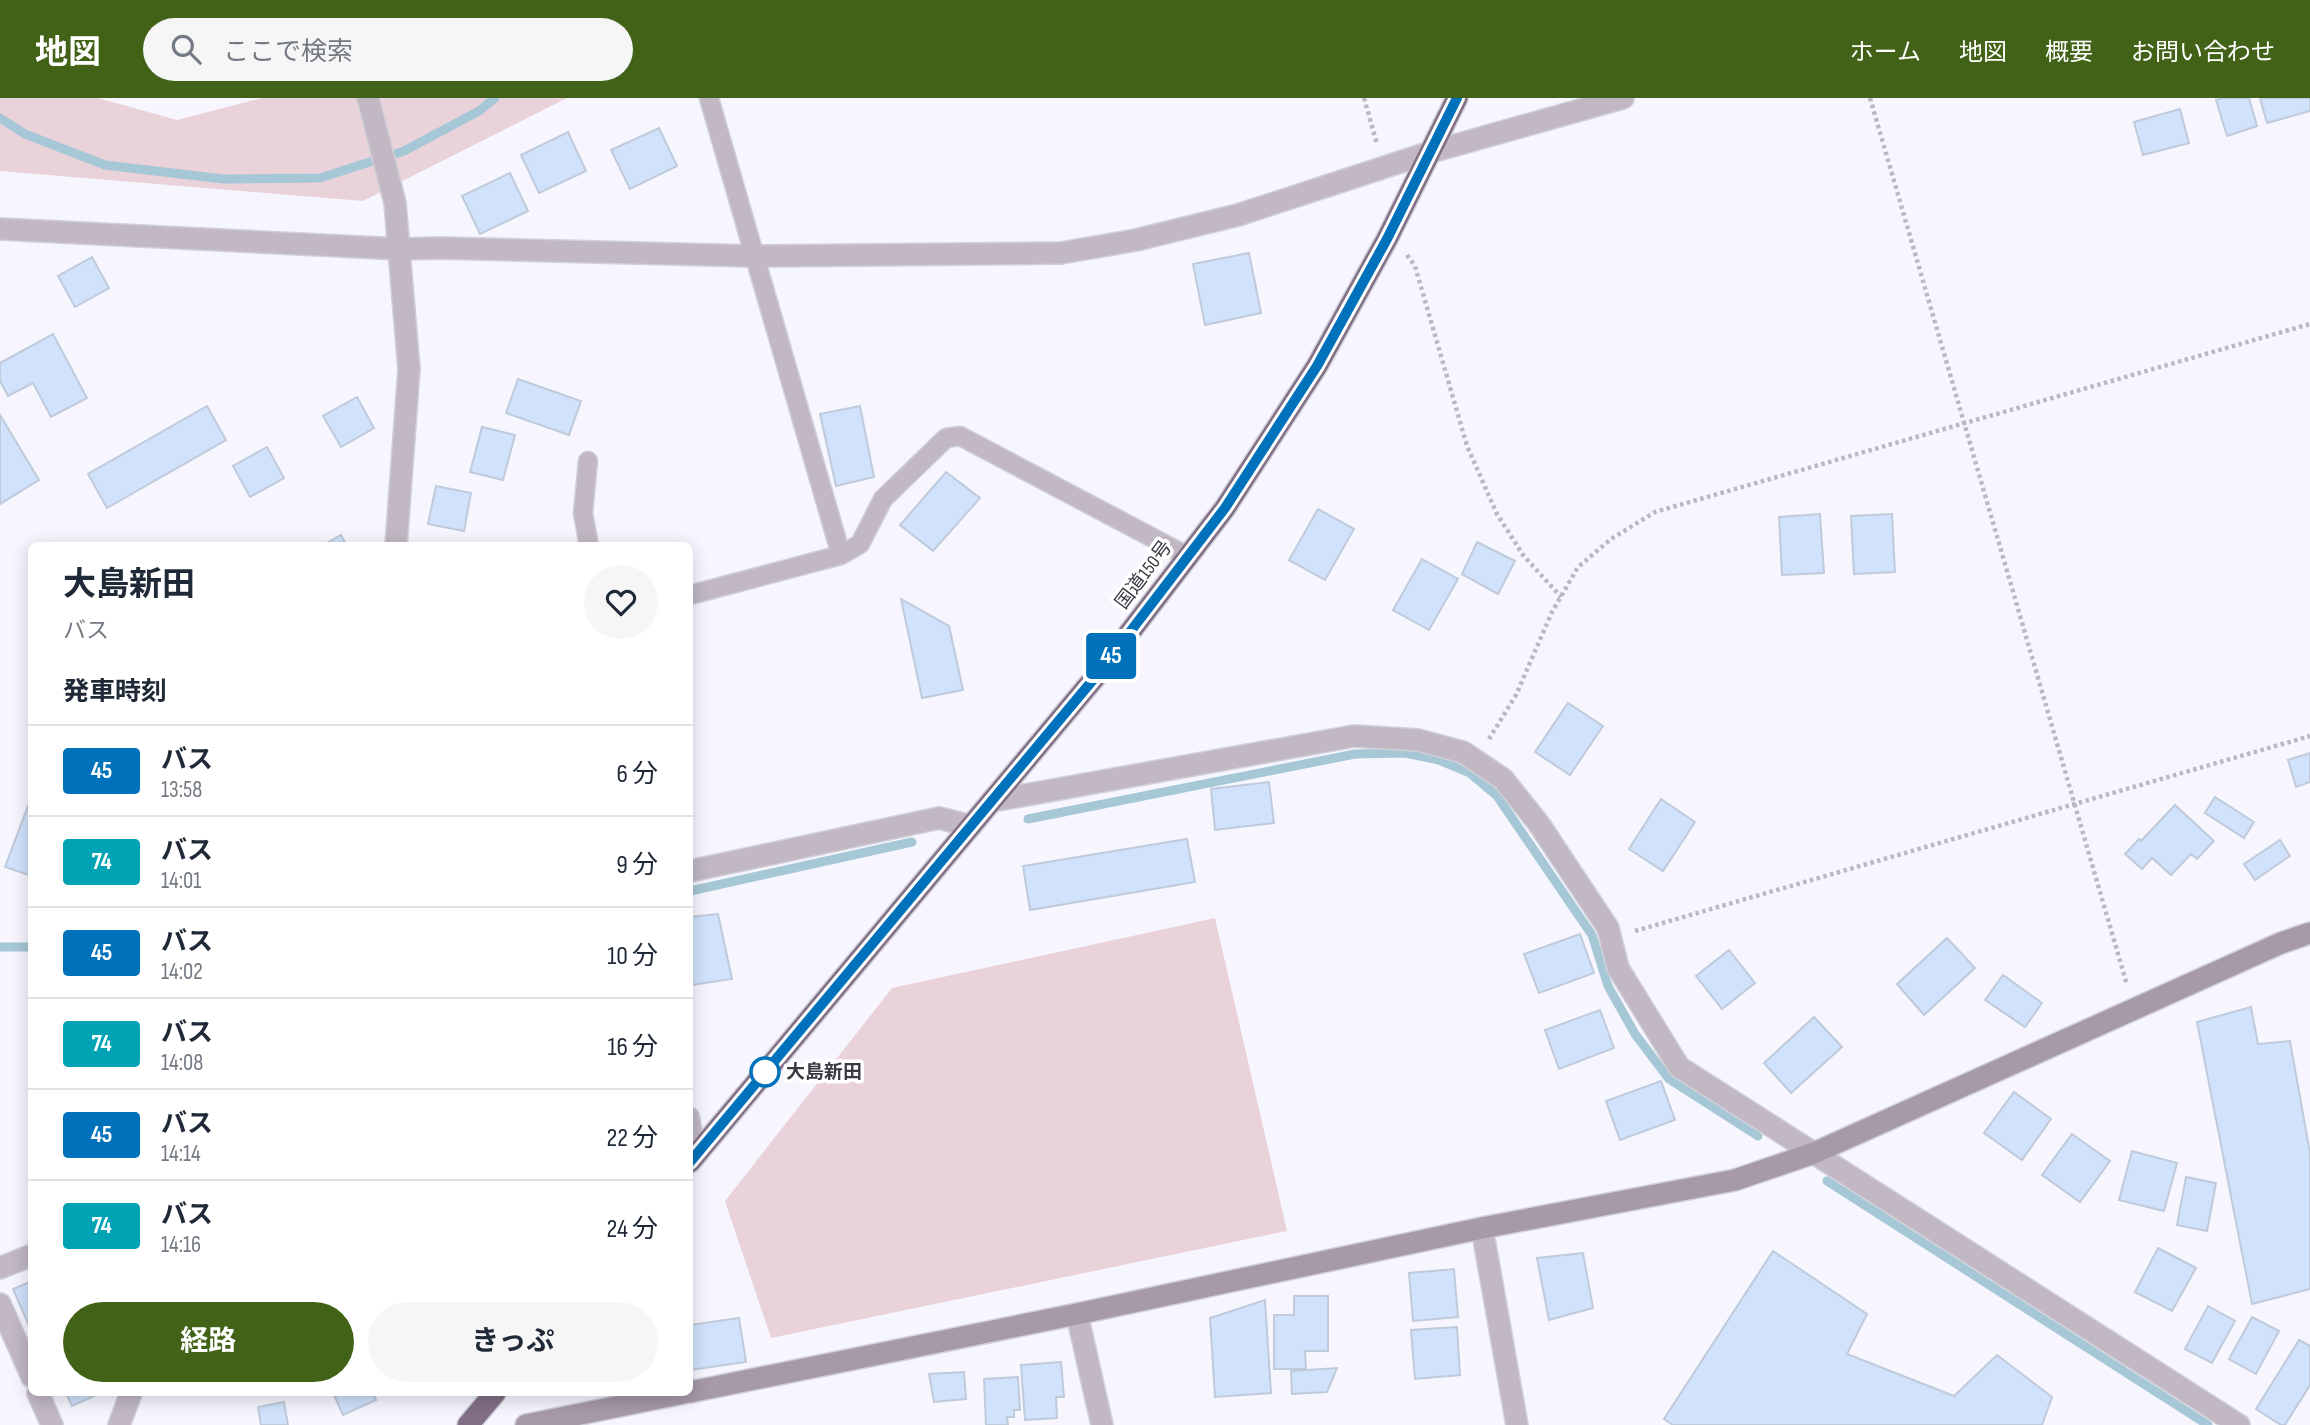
<!DOCTYPE html>
<html lang="ja">
<head>
<meta charset="utf-8">
<style>
  :root { --surface:#fff; --page:#f6f6f7; --text:#1f2937; --muted:#747a83; --line:#e0e1e3; --accent:#426217 }
  body { margin:0; font-family:"Sofia Sans Condensed","Noto Sans JP",sans-serif; background:var(--page); color:var(--text); height:100vh; display:flex; flex-direction:column; font-size:26px; white-space:nowrap }
  * { box-sizing:border-box; margin:0 }
  p { font-size:23px; color:var(--muted) }
  .icon { flex:none; width:38px; height:38px; fill:none; stroke:currentColor; stroke-width:2; stroke-linecap:round; stroke-linejoin:round }
  .map { position:relative; flex:1; overflow:hidden }
  .details { position:absolute; left:28px; top:444px; width:665px; height:854px; display:flex; flex-direction:column; background:var(--surface); border-radius:10px; box-shadow:0 4px 18px #0003 }
  .details>* { flex:none }
  .badge { padding:0 14px; border-radius:5px; font-size:24px; line-height:46px }
  .map>.badge { position:absolute; translate:-50% -50%; box-shadow:0 0 0 4px #fff }
  h2 { padding:0 35px; font-size:26px; line-height:63px }
  .round { display:grid; place-items:center; flex:none; width:74px; height:74px; border-radius:37px; background:var(--page) }
  .headline { display:flex; align-items:center; justify-content:space-between; height:119px; padding:0 35px }
  h1 { font-size:33px; font-weight:700; line-height:52px }
  .action { display:flex; gap:14px; margin-top:auto; padding:14px 35px }
  .action a { flex:1; height:80px; border-radius:42px; background:var(--accent); color:#fff; font-size:28px; font-weight:700; line-height:80px; text-align:center }
  .action a+a { background:var(--page); color:var(--text) }
  ul { padding:0; list-style:none }
  li { display:flex; align-items:center; gap:21px; height:91px; padding:0 35px; border-top:2px solid var(--line) }
  li div { flex:1 }
  li b { display:block; font-size:26px }
  li em { font-style:normal }
  li .badge { min-width:77px; font-weight:700; text-align:center }
  header { display:flex; align-items:center; gap:42px; box-sizing:border-box; height:98px; padding:0 35px; background:var(--accent); color:#fff }
  header strong { font-size:33px }
  nav { display:flex; gap:38px; margin-inline-start:auto; font-size:24px }
  .search { width:490px; height:63px; background:var(--page); display:flex; align-items:center; gap:18px; box-sizing:border-box; padding:0 24px; border-radius:38px; color:var(--muted); font-size:26px }
  .map>svg:first-child { display:block }
</style>
</head>
<body>
<header>
<strong>地図</strong>
<div class="search"><svg class="icon" aria-label="search" viewBox="0 0 24 24"><circle cx="10" cy="10" r="6"/><path d="M15 15l6 6"/></svg>ここで検索</div>
<nav><a>ホーム</a><a>地図</a><a>概要</a><a>お問い合わせ</a></nav>
</header>
<div class="map">
<svg width="2310" height="1327" viewBox="0 0 2310 1327">
  <rect width="100%" height="100%" fill="#f7f6fe"/>
  <!-- green -->
  <g fill="#ead2db">
    <path d="M0 0H98L177 22 262 0H567L363 103 0 73Z"/>
    <path d="M1215 820 1287 1133 771 1240 725 1103 892 890Z"/>
  </g>
  <g fill="none" stroke-linecap="round" stroke-linejoin="round">
    <!-- stream -->
    <g stroke="#a6c7d5" stroke-width="9">
      <path d="M0 20 25 36 105 67 223 81 320 80 404 53 479 13 495 0"/>
      <path d="M1028 721 1355 656 1405 655 1439 662 1470 675 1497 698 1592 837 1608 888 1635 936 1669 981 1758 1038"/>
      <path d="M690 793 912 744"/>
      <path d="M0 849H32"/>
      <path d="M1827 1083 2208 1327"/>
    </g>
  </g>
  <!-- building -->
  <g fill="#d0e2fc" stroke="#bfcadb" stroke-width="2">
    <path d="M2223 0H2249L2257 28 2227 38 2216 2Z"/>
    <path d="M2260 0H2310V13L2267 25Z"/>
    <path d="M2180 11 2189 45 2143 57 2134 24Z"/>
    <path d="M659 30 677 68 630 91 611 52Z"/>
    <path d="M568 34 586 73 539 95 521 57Z"/>
    <path d="M510 75 528 113 480 136 462 98Z"/>
    <path d="M1249 155 1261 215 1205 227 1193 166Z"/>
    <path d="M92 159 109 190 75 209 58 178Z"/>
    <path d="M53 236 87 300 51 319 33 285 8 298 0 283V265Z"/>
    <path d="M518 281 581 303 569 337 506 315Z"/>
    <path d="M357 299 374 330 341 349 323 318Z"/>
    <path d="M207 308 226 342 107 410 88 376Z"/>
    <path d="M860 308 874 379 836 388 820 316Z"/>
    <path d="M0 317 39 382 0 406Z"/>
    <path d="M482 329 515 337 503 382 470 374Z"/>
    <path d="M267 349 284 380 250 399 233 368Z"/>
    <path d="M946 374 980 400 933 453 900 427Z"/>
    <path d="M436 388 471 395 464 433 428 426Z"/>
    <path d="M1318 411 1354 431 1325 482 1289 462Z"/>
    <path d="M1820 416 1824 475 1782 477 1779 419Z"/>
    <path d="M1892 416 1895 474 1854 476 1851 418Z"/>
    <path d="M341 437 347 448H322Z"/>
    <path d="M1477 444 1515 463 1498 496 1462 476Z"/>
    <path d="M1422 461 1458 481 1429 532 1393 512Z"/>
    <path d="M901 501 949 528 963 592 922 600Z"/>
    <path d="M1568 605 1603 628 1570 677 1535 654Z"/>
    <path d="M2310 655V684L2296 689 2288 662Z"/>
    <path d="M1269 684 1274 725 1215 732 1211 691Z"/>
    <path d="M2215 699 2254 724 2244 740 2205 715Z"/>
    <path d="M1661 701 1695 724 1663 773 1629 751Z"/>
    <path d="M2175 707 2214 743 2197 761 2191 756 2171 777 2152 760 2142 771 2125 756 2139 741 2141 743Z"/>
    <path d="M28 708 32 710V778L5 769Z"/>
    <path d="M1187 741 1195 784 1030 812 1023 768Z"/>
    <path d="M2280 742 2290 758 2255 782 2244 766Z"/>
    <path d="M718 816 732 881 691 887 690 819Z"/>
    <path d="M1580 836 1594 875 1539 895 1524 856Z"/>
    <path d="M1947 840 1975 870 1924 917 1897 886Z"/>
    <path d="M1729 852 1755 885 1722 911 1696 878Z"/>
    <path d="M2003 877 2042 905 2025 929 1985 902Z"/>
    <path d="M2251 909 2258 946 2290 943 2310 1055V1191L2252 1206 2197 924Z"/>
    <path d="M1600 912 1614 950 1559 971 1545 932Z"/>
    <path d="M1814 919 1842 949 1791 995 1764 965Z"/>
    <path d="M1661 983 1675 1022 1620 1042 1606 1003Z"/>
    <path d="M2014 994 2051 1021 2022 1062 1984 1035Z"/>
    <path d="M2072 1036 2110 1063 2080 1104 2042 1077Z"/>
    <path d="M2132 1053 2177 1065 2164 1113 2119 1102Z"/>
    <path d="M2186 1079 2216 1085 2207 1133 2177 1127Z"/>
    <path d="M2158 1150 2196 1170 2172 1213 2135 1194Z"/>
    <path d="M1773 1153 1867 1216 1847 1256 1954 1298 1997 1257 2052 1299 2042 1327H1673L1664 1321Z"/>
    <path d="M1583 1155 1593 1210 1549 1222 1537 1160Z"/>
    <path d="M1454 1171 1458 1219 1413 1223 1409 1175Z"/>
    <path d="M32 1183V1229L30 1230 13 1191Z"/>
    <path d="M1294 1198H1328V1253H1305L1306 1271H1274V1217H1294Z"/>
    <path d="M1265 1202 1271 1295 1215 1299 1210 1220Z"/>
    <path d="M2208 1208 2235 1223 2212 1265 2185 1251Z"/>
    <path d="M2252 1219 2279 1233 2256 1276 2229 1261Z"/>
    <path d="M739 1220 746 1264 690 1272V1227Z"/>
    <path d="M1457 1229 1460 1277 1415 1281 1411 1232Z"/>
    <path d="M2299 1242 2310 1248V1287L2285 1327H2281L2256 1311Z"/>
    <path d="M1061 1264 1064 1299H1056L1057 1320 1025 1322 1021 1267Z"/>
    <path d="M1337 1270 1327 1294 1292 1296 1291 1273Z"/>
    <path d="M964 1274 966 1301 934 1304 929 1276Z"/>
    <path d="M1018 1279 1020 1312H1014V1319H1007L1008 1327H986L984 1281Z"/>
    <path d="M66 1295H101L72 1308Z"/>
    <path d="M333 1295H373L376 1302 343 1317Z"/>
    <path d="M284 1304 288 1327H261L258 1309Z"/>
  </g>
  <g fill="none" stroke-linecap="round" stroke-linejoin="round">
    <!-- lane casing -->
    <g stroke="#d1d0d8" stroke-width="21">
      <g id="lane">
        <path d="M709 0 841 457"/>
        <path d="M588 363 583 415 589 448"/>
        <path d="M690 497 841 457 860 446 883 401 946 340 960 338 1187 458"/>
        <path d="M690 1019 696 1056"/>
      </g>
    </g>
    <!-- street casing -->
    <g stroke="#d1d0d8" stroke-width="24">
      <g id="street">
        <path d="M368 0 395 105 409 271 396 448"/>
        <path d="M0 131 400 151 440 150 753 158 1061 155 1136 142 1238 117 1431 54 1623 0"/>
        <path d="M992 703 1354 638 1418 642 1463 654 1503 681 1539 726 1608 830 1618 870 1679 969 2239 1327"/>
        <path d="M690 773 939 720 971 728"/>
        <path d="M1482 1130 1517 1327"/>
        <path d="M0 1170 32 1157"/>
        <path d="M0 1206 32 1279"/>
        <path d="M1077 1216 1102 1327"/>
        <path d="M38 1295 52 1327"/>
        <path d="M119 1327 131 1295"/>
      </g>
    </g>
    <!-- secondary casing -->
    <g stroke="#d1d0d8" stroke-width="24">
      <g id="secondary">
        <path d="M690 1294 1077 1216 1482 1130 1735 1082 1814 1055 2281 845 2310 835"/>
        <path d="M526 1327 684 1295"/>
      </g>
    </g>
    <!-- highway casing -->
    <g stroke="#d1d0d8" stroke-width="24">
      <g id="highway">
        <path d="M690 1064 1097 577 1225 410 1317 268 1387 141 1457 0"/>
        <path d="M468 1327 495 1295"/>
      </g>
    </g>
    <!-- path -->
    <g stroke="#bab9c1" stroke-width="4.5" stroke-dasharray="3.5 3.5" stroke-linecap="butt">
      <path d="M1364 0 1377 46"/>
      <path d="M1870 0 2127 887"/>
      <path d="M1407 157 1415 168 1467 348 1497 416 1523 457 1561 499"/>
      <path d="M1489 641 1516 597 1552 514 1578 469 1611 441 1655 414 2310 226"/>
      <path d="M1635 833 2310 638"/>
    </g>
    <!-- lane -->
    <use href="#lane" stroke="#c1b8c3" stroke-width="18"/>
    <!-- street -->
    <use href="#street" stroke="#c1b8c3" stroke-width="21"/>
    <!-- secondary -->
    <use href="#secondary" stroke="#a699a9" stroke-width="21"/>
    <!-- highway -->
    <use href="#highway" stroke="#826f86" stroke-width="21"/>
  </g>
  <g fill="none" stroke-linecap="round" stroke-linejoin="round">
    <!-- line casing -->
    <g stroke="#fff" stroke-width="16">
      <path id="line" d="M690 1064 1097 577 1225 410 1317 268 1387 141 1457 0"/>
    </g>
    <!-- line -->
    <use href="#line" stroke="#0072bc" stroke-width="10"/>
  </g>
  <!-- markers -->
  <circle fill="#fff" stroke="#0072bc" stroke-width="3.5" cx="765" cy="974" r="14"/>
  <g text-anchor="middle" dominant-baseline="central" stroke-width="7" stroke-linejoin="round" paint-order="stroke">
    <!-- street labels -->
    <g font-size="19" fill="#3a3941" stroke="#fff">
      <text transform="translate(1144 477) rotate(-53)">国道150号</text>
    </g>
    <!-- stop labels -->
    <g font-size="19" font-weight="bold" fill="#3a3941" stroke="#fff" text-anchor="start">
      <text x="786" y="974">大島新田</text>
    </g>
  </g>
</svg>
<b class="badge" style="left:1111px;top:558px;background:#0072bc;color:#fff">45</b>
<section class="details">
<div class="headline"><div><h1>大島新田</h1><p>バス</p></div><a class="round"><svg class="icon" aria-label="heart" viewBox="0 0 24 24"><path d="M12 20l-8-8c-3-5 5-10 8-4 3-6 11-1 8 4z"/></svg></a></div>
<h2>発車時刻</h2>
<ul>
<li><span class="badge" style="background:#0072bc;color:#fff">45</span><div><b>バス</b><p>13:58</p></div><em>6 分</em></li>
<li><span class="badge" style="background:#00a3b4;color:#fff">74</span><div><b>バス</b><p>14:01</p></div><em>9 分</em></li>
<li><span class="badge" style="background:#0072bc;color:#fff">45</span><div><b>バス</b><p>14:02</p></div><em>10 分</em></li>
<li><span class="badge" style="background:#00a3b4;color:#fff">74</span><div><b>バス</b><p>14:08</p></div><em>16 分</em></li>
<li><span class="badge" style="background:#0072bc;color:#fff">45</span><div><b>バス</b><p>14:14</p></div><em>22 分</em></li>
<li><span class="badge" style="background:#00a3b4;color:#fff">74</span><div><b>バス</b><p>14:16</p></div><em>24 分</em></li>
</ul>
<div class="action"><a>経路</a><a>きっぷ</a></div>
</section>
</div>
</body>
</html>
